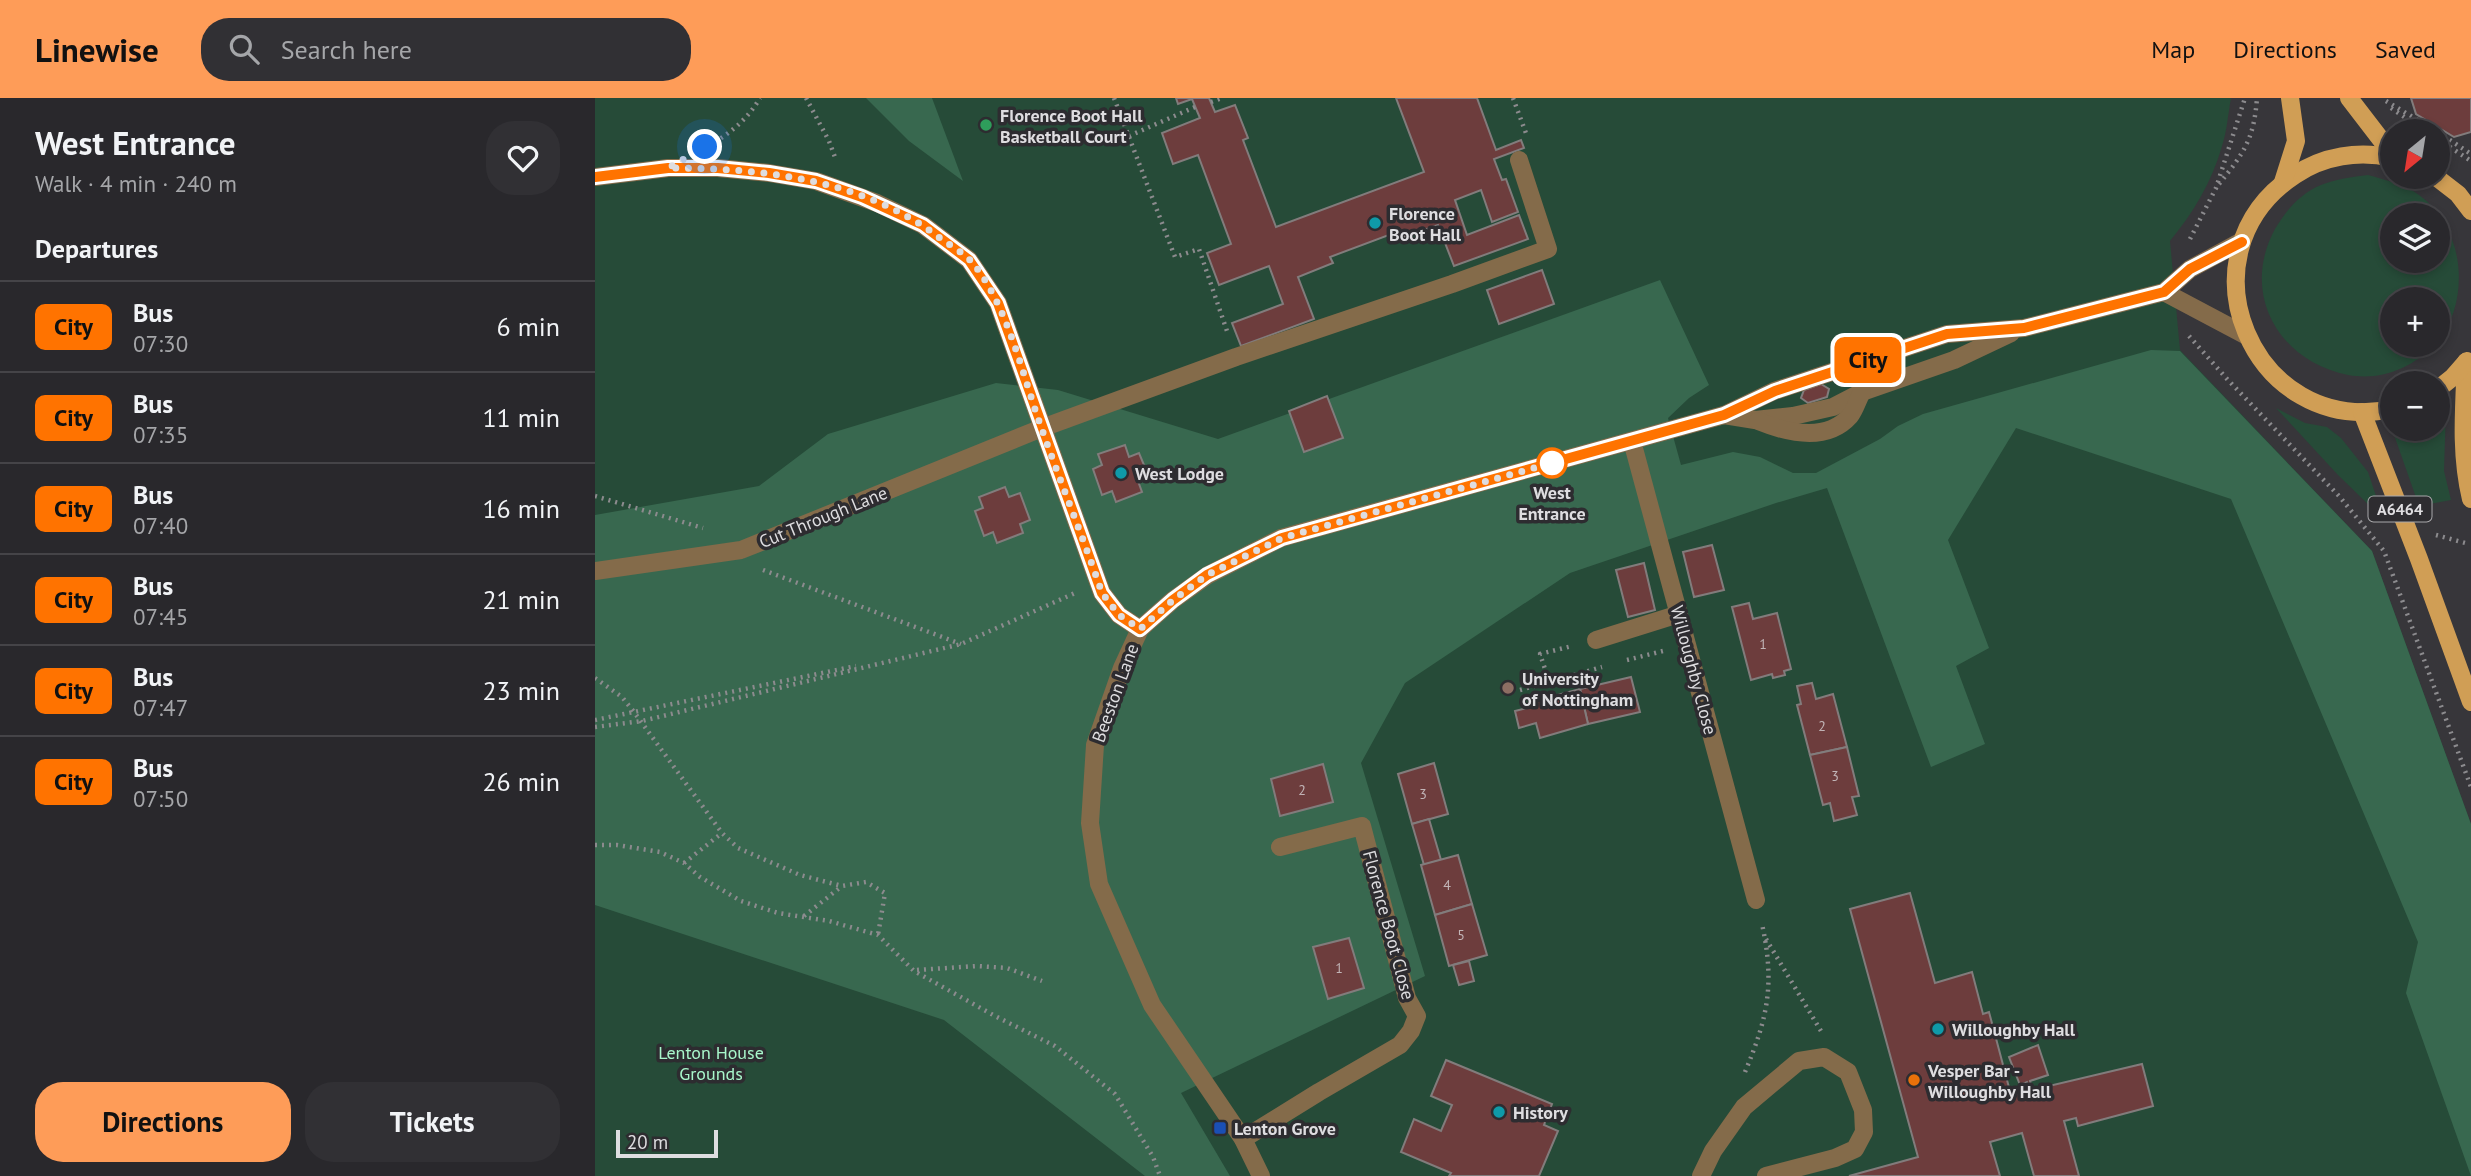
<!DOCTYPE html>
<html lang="en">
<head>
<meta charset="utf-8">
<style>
  :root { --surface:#29282c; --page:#313034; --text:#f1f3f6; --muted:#a5a6a9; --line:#454448; --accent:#fe9c58 }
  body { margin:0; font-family:"PT Sans",sans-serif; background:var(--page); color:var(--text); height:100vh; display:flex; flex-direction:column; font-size:26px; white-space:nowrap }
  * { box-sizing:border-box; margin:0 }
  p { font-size:23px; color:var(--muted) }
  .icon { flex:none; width:38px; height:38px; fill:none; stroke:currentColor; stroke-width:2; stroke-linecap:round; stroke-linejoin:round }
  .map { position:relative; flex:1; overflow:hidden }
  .drawer { display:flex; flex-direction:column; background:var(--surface); width:595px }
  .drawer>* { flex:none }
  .badge { padding:0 14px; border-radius:10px; font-size:24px; line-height:46px }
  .needle { width:46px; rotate:210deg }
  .buttons { position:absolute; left:1785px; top:21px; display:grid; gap:14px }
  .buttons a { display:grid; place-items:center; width:70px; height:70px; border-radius:50%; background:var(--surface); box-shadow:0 4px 10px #0003,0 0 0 2px var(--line); font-size:35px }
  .scale { position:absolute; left:21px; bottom:18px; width:102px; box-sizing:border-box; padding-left:7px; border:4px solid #dedde0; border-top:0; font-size:19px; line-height:24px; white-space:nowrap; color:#dedde0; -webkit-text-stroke:5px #2d2c30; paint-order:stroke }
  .you { position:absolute; width:35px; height:35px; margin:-18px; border:5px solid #fff; border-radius:50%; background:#1a73e8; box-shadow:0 0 0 10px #1a73e833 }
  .map>.badge { position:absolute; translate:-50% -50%; box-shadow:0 0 0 4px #fff }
  h2 { padding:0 35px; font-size:26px; line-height:63px }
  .round { display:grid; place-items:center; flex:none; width:74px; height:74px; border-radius:28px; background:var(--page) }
  .headline { display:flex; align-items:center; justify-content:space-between; height:119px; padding:0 35px }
  h1 { font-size:33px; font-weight:700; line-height:52px }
  .primary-button { display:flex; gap:14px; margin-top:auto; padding:14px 35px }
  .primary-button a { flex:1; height:80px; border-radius:28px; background:var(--accent); color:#111; font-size:28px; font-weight:700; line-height:80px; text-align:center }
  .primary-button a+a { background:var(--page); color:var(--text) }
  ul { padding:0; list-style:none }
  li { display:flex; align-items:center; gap:21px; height:91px; padding:0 35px; border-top:2px solid var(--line) }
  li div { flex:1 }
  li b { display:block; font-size:26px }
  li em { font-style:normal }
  li .badge { min-width:77px; font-weight:700; text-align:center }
  header { display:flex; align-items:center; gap:42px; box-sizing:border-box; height:98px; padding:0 35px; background:var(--accent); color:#111 }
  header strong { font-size:33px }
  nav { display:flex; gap:38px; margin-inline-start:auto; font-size:24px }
  .search { width:490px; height:63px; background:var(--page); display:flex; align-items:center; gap:18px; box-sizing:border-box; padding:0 24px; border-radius:28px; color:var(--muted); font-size:26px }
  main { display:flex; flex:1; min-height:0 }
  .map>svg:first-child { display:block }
</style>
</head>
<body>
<header>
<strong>Linewise</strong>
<div class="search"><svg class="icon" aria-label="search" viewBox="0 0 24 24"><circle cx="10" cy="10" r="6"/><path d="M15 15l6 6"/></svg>Search here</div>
<nav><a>Map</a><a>Directions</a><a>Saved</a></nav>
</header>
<main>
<section class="drawer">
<div class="headline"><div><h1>West Entrance</h1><p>Walk · 4 min · 240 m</p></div><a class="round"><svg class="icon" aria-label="heart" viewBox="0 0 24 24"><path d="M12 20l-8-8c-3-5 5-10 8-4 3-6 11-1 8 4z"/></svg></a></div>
<h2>Departures</h2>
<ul>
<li><span class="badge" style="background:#ff7300;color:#111">City</span><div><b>Bus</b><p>07:30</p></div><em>6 min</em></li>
<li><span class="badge" style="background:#ff7300;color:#111">City</span><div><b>Bus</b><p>07:35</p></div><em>11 min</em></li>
<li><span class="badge" style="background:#ff7300;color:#111">City</span><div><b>Bus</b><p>07:40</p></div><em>16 min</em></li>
<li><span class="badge" style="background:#ff7300;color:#111">City</span><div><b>Bus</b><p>07:45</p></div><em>21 min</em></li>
<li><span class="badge" style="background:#ff7300;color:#111">City</span><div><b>Bus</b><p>07:47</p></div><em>23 min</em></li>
<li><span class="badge" style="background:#ff7300;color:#111">City</span><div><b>Bus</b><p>07:50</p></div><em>26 min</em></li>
</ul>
<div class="primary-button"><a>Directions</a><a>Tickets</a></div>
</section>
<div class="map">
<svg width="1876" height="1078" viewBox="0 0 1876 1078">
  <rect width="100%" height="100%" fill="#37363a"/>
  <!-- green -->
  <g fill="#264b38" fill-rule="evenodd">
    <path d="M0 0H1636C1633 16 1632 33 1627 48 1617 84 1598 115 1575 143L1585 252 1777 453 1876 726V1078H0Z"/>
    <path d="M1773 77C1790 82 1810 86 1824 97 1870 130 1876 201 1843 244V201H1797V247H1840C1816 270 1787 283 1753 277 1683 263 1645 195 1680 131 1691 112 1706 95 1726 87 1741 81 1757 79 1773 77ZM1797 117H1843V163H1797Z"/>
    <path d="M1851 309 1849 373 1856 402 1824 408 1797 331H1843V312Z"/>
    <path d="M1681 310 1710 325 1732 329 1746 340 1773 374 1786 413 1779 412 1743 377Z"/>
  </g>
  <!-- forest -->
  <g fill="#38684f">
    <path d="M271 0H337L368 83 314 43Z"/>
    <path d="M1065 182 1114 287 1094 300 1073 320 1086 367 1138 354 1165 359 1198 375H1221L1285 341 1303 328 1328 316 1556 252 1585 253 1777 453 1876 726V1078L1811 895 1823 844 1636 401 1421 330 1353 442 1394 550 1361 568 1390 646 1336 669 1232 390 1181 405 975 475 810 585 766 665 830 878 586 995 635 1078H550L349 922 0 807V417L164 388 233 336 401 285 463 292 623 341Z"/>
  </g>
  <!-- building -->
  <g fill="#6d3d3d" stroke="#827c7c" stroke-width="2">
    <path d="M581 0H614L620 14 640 7 653 40 648 42 681 129 829 74 801 0H882L901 52 926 42 929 50 899 61 907 82 911 81 923 114 897 124 886 92 860 102 872 137 924 117 933 141 859 168 843 127 809 139 807 132 735 159 738 165 703 179 719 221 646 248 637 225 688 206 674 168 624 187 612 155 636 146 603 57 578 66 567 35 605 20 597 1 583 6Z"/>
    <path d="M1816 0H1876V34L1859 39 1821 16Z"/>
    <path d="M947 172 959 206 904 226 892 192Z"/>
    <path d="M1226 286 1234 291 1232 299 1213 305 1206 300 1209 292Z"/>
    <path d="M732 298 748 340 709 354 694 313Z"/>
    <path d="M530 347 534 359 544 355 554 379 543 383 547 394 521 404 517 393 507 397 498 371 507 367 503 356Z"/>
    <path d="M410 389 414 399 425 395 435 422 425 426 428 435 402 445 398 434 389 438 380 413 388 410 384 399Z"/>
    <path d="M1117 447 1129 492 1099 499 1088 454Z"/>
    <path d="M1049 465 1060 512 1033 519 1021 472Z"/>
    <path d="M1154 505 1158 521 1182 515 1196 571 1189 573 1190 577 1178 580 1177 576 1156 582 1137 509Z"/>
    <path d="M1036 579 1045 614 993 626 985 591Z"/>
    <path d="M1217 585 1221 601 1238 596 1252 649 1215 657 1202 607 1206 606 1202 588Z"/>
    <path d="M985 591 993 626 945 640 941 625 924 630 920 613 936 609V604Z"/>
    <path d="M1252 649 1264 698 1257 699 1262 717 1239 723 1235 705 1228 707 1215 657Z"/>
    <path d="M839 665 853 716 817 726 803 676Z"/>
    <path d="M728 666 738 704 685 718 676 681Z"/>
    <path d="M834 721 846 762 829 767 817 726Z"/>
    <path d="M863 757 877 806 840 817 826 767Z"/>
    <path d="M1315 795 1340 885 1377 874 1388 916 1394 914 1416 997 1435 993 1432 984 1425 987 1414 959 1443 947 1453 977 1435 983 1437 992 1547 966 1558 1008 1483 1028 1481 1020 1469 1023 1484 1078H1439L1427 1035 1395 1044 1405 1078H1254L1323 1059 1255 811Z"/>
    <path d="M877 806 892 857 854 868 840 817Z"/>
    <path d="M754 840 769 890 733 901 718 849Z"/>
    <path d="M874 863 879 883 864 887 858 867Z"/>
    <path d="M851 962 957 1006 949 1027 963 1033 944 1078H854L856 1075 806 1054 819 1021 846 1033 857 1007 836 998Z"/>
  </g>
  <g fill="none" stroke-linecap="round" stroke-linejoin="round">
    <!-- path -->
    <g stroke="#8c8b8e" stroke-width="4.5" stroke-dasharray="2 5" stroke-linecap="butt">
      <path d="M211 0 234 43 241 62"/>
      <path d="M519 0 580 159 604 151 633 236"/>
      <path d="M918 0 932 38"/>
      <path d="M1791 3 1841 33"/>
      <path d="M616 4 627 0"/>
      <path d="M1796 10 1830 33"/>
      <path d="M1843 34 1876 56"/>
      <path d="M534 38 600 9"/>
      <path d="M1843 41 1876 63"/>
      <path d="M120 44C138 33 154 19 165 0"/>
      <path d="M1624 86C1649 55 1659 41 1662 0"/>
      <path d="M1595 141 1621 90 1650 0"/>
      <path d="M1594 238 1633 282 1744 398 1789 453 1876 689"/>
      <path d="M0 398 108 430"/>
      <path d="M1841 437 1874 446"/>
      <path d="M168 472 366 546"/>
      <path d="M1032 562 1068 553"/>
      <path d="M0 580 27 599 39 614 127 735 143 750 205 777 247 788 271 784 290 795 283 837"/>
      <path d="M954 583 945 556 977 548"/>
      <path d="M925 592 1007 569"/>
      <path d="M0 622 261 568"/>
      <path d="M0 629 47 623 366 546 480 495"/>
      <path d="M0 747H22L65 754 89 765 105 779 146 803 183 815 234 823 283 837 319 873 400 918 460 948 520 996 558 1059 565 1078"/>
      <path d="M89 765 127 735"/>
      <path d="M209 818 247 788"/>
      <path d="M1171 841 1226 933"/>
      <path d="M322 872 382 868 412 870 447 883"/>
      <path d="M1150 974C1173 919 1180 886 1167 826"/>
    </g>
    <!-- minor -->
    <g stroke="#846b4a" stroke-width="18">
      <path d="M0 79 73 70H123L174 75 221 83 282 105 328 127 374 162 403 205 507 495 524 517 545 531"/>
      <path d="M1569 194 1652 238"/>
      <path d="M1129 317 1160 322 1198 318 1238 309 1267 294 1359 262 1416 235"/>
      <path d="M1163 323C1190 334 1231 345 1255 318 1260 312 1263 301 1267 294"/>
      <path d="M1037 343 1161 802"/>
      <path d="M0 473 146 452 447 330 641 259 857 186 953 151 924 62"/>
      <path d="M1001 542 1084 516"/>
      <path d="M648 1041 724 994 805 947 816 933 822 918 812 900 767 728 685 749"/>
      <path d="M666 1078 648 1041 557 907 504 786 495 725 500 647 527 570 545 531 578 502 613 477 686 440 1129 317 1179 293 1352 236 1429 230 1569 194 1595 171 1647 143"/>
      <path d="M1106 1078 1118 1053 1149 1009 1204 963 1229 959 1253 974 1268 1012 1269 1034 1260 1051 1240 1060 1171 1078"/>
    </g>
    <!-- major -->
    <g stroke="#d09e55" stroke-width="18">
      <path d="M1754 0 1797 56"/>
      <path d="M1797 60C1764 52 1728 58 1700 77 1580 156 1658 340 1797 311"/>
      <path d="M1841 79 1863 96 1876 113"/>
      <path d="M1688 84 1701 43 1695 0"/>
      <path d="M1871 264C1869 310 1865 356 1876 401"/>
      <path d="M1843 291 1858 279 1872 263"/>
      <path d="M1767 314 1824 461 1876 604"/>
    </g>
  </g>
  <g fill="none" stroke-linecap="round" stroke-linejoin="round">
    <!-- line casing -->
    <g stroke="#fff" stroke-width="16">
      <path id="line" d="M0 79 73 70H123L174 75 221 83 267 99 328 127 374 162 403 205 507 495 524 517 545 531 578 502 612 477 687 440 1129 317 1180 293 1352 236 1429 230 1569 194 1595 171 1647 144"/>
    </g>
    <!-- line -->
    <use href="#line" stroke="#ff7300" stroke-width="10"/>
    <!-- walk -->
    <path stroke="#dedde0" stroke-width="7" stroke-dasharray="0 12.6" d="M110 49 73 70C167 70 268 81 345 140 355 147 367 154 375 162 411 202 427 275 445 326 465 383 488 439 507 495L524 517 545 531 578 502 612 477 687 440 957 365"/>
  </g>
  <!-- markers -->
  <circle fill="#2e9e5b" stroke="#2d2c30" stroke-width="2.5" cx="391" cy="27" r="7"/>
  <g fill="#0f9aa8" stroke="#2d2c30" stroke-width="2.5">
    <circle cx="780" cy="125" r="7"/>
    <circle cx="526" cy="375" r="7"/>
    <circle cx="1343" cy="931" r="7"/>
    <circle cx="904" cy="1014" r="7"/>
  </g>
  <circle fill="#fff" stroke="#ff7300" stroke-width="3.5" cx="957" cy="365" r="14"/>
  <circle fill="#8d6e63" stroke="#2d2c30" stroke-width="2.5" cx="913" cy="590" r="7"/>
  <circle fill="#e8710a" stroke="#2d2c30" stroke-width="2.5" cx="1319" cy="982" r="7"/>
  <rect fill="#1a4fb4" stroke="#2d2c30" stroke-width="2.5" x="618" y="1023" width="14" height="14" rx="3.5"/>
  <g text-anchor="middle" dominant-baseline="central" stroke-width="7" stroke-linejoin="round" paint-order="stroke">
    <!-- number labels -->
    <g font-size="14" fill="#c2b5b7">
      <text x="1168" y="546">1</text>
      <text x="1227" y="628">2</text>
      <text x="1240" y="678">3</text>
      <text x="707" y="692">2</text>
      <text x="828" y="696">3</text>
      <text x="852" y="787">4</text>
      <text x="866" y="837">5</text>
      <text x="744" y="870">1</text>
    </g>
    <!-- shield labels -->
    <rect fill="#2d2c30" stroke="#a9a8ab" stroke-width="2" x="1773.5" y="398.5" width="63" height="25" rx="5"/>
    <g font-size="16" font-weight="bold" fill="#dedde0">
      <text x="1805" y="411">A6464</text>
    </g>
    <!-- poi labels -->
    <g font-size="18" font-weight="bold" fill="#dedde0" stroke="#2d2c30" text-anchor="start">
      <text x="405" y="17">Florence Boot Hall<tspan x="405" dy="21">Basketball Court</tspan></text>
      <text x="794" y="115">Florence<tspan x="794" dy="21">Boot Hall</tspan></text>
      <text x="540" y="375">West Lodge</text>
      <text x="927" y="580">University<tspan x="927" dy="21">of Nottingham</tspan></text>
      <text x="1357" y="931">Willoughby Hall</text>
      <text x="1333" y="972">Vesper Bar -<tspan x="1333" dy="21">Willoughby Hall</tspan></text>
      <text x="918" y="1014">History</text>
      <text x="639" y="1030">Lenton Grove</text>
    </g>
    <!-- stop labels -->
    <g font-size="18" font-weight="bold" fill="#dedde0" stroke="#2d2c30">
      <text x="957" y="394">West<tspan x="957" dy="21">Entrance</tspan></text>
    </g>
    <!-- street labels -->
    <g font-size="18" fill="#dedde0" stroke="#2d2c30">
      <text transform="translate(228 419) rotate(-22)">Cut Through Lane</text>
      <text transform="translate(1099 572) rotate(75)">Willoughby Close</text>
      <text transform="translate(520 595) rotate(-70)">Beeston Lane</text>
      <text transform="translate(794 827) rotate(75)">Florence Boot Close</text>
    </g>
    <!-- park labels -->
    <g font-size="18" fill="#a8f7cb" stroke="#2d2c30">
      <text x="116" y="954">Lenton House<tspan x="116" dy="21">Grounds</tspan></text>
    </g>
  </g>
</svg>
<div class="buttons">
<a><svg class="needle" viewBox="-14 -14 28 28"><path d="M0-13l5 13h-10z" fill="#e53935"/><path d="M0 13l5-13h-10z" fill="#a5a6a9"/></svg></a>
<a><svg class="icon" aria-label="layers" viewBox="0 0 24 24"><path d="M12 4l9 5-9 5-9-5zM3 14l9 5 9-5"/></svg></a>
<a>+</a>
<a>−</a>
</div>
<div class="scale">20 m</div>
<div class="you" style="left:110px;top:49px"></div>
<b class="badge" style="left:1273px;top:262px;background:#ff7300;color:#111">City</b>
</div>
</main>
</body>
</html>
